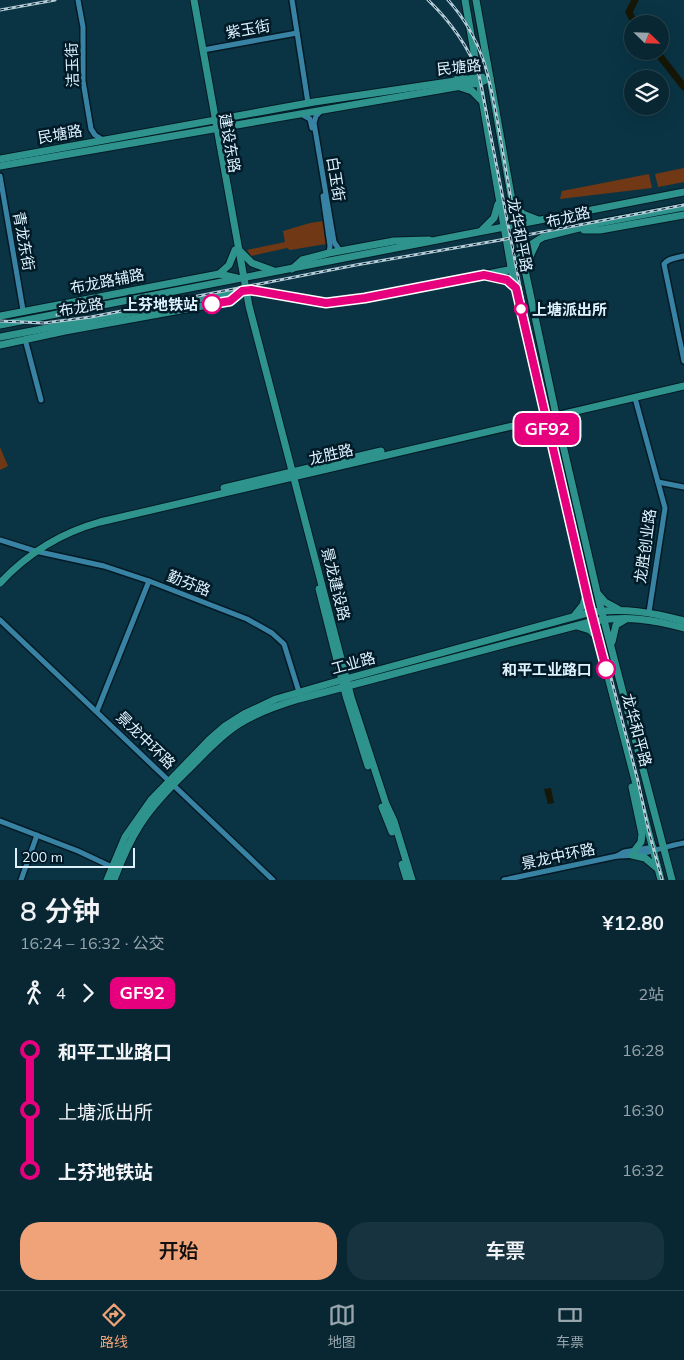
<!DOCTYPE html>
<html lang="zh">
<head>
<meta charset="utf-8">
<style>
  :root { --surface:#082733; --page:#16333f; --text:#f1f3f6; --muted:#98a5ac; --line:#29444e; --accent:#f0a378 }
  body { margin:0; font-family:Mulish,"Noto Sans SC",sans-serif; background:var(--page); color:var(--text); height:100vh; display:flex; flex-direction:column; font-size:19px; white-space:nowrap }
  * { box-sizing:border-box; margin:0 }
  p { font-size:16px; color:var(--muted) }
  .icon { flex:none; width:28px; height:28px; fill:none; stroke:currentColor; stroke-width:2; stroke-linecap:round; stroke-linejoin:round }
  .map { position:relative; height:880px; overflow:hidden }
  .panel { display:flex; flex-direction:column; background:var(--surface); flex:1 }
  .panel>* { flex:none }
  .badge { padding:0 10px; border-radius:8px; font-size:18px; line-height:32px }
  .needle { width:32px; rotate:113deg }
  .buttons { position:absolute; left:624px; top:15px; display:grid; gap:10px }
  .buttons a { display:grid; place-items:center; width:45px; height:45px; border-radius:50%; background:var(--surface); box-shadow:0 5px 20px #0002,0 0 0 1px var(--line); font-size:25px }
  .scale { position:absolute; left:15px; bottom:12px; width:120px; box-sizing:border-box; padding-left:5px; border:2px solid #ddf2fd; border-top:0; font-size:14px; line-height:18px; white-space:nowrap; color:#ddf2fd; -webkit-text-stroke:4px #001a27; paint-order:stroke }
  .map>.badge { position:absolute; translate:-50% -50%; box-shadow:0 0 0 2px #fff }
  .legs { display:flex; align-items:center; gap:8px; height:55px; padding:0 20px; font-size:16px }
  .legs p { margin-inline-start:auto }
  .summary { display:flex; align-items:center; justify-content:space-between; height:85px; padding:0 20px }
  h1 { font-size:28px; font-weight:600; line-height:38px }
  .button { display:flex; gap:10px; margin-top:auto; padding:10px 20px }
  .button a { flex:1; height:58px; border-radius:20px; background:var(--accent); color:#111; font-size:20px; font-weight:600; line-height:58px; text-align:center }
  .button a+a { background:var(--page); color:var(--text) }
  ul { padding:0 20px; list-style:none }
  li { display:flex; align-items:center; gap:18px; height:60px; font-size:19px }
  li i { display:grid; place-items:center; width:8px; height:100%; margin:0 6px; background:currentColor }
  li i::after { content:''; width:12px; height:12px; margin:-6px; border:4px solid; border-radius:50%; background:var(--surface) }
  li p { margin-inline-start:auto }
  li:first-child i { background:linear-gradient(#0000 50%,currentColor 0) }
  li:last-child i { background:linear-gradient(currentColor 50%,#0000 0) }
  .dock { display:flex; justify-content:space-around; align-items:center; height:70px; border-top:1px solid var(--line); background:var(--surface); font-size:14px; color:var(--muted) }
  .dock a { display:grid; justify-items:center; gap:2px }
  .dock .selected { color:var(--accent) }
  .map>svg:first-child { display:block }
</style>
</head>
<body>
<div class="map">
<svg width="684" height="880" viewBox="0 0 684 880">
  <rect width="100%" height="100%" fill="#0a3444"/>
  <!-- green -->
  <g fill="#703814">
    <path d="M684 168V182L658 187 655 174Z"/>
    <path d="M649 174 652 188 560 199 562 191Z"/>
    <path d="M323 221 326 244 290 250 287 248 251 256 247 250 285 242 283 231 310 223Z"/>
    <path d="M0 447 8 466 0 470Z"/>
  </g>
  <!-- water -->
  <path fill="#171707" d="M551 788 554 803 548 804 544 789Z"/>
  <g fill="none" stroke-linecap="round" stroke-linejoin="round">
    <!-- river -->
    <g stroke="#171707" stroke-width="7">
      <path d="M635 0 629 12 635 24"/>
      <path d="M656 51 684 87"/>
    </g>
    <!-- minor casing -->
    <g stroke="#031a24" stroke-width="8">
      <g id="minor">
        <path d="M78 0 83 27V81L91 129 95 135 103 140"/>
        <path d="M292 0 308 103"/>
        <path d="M203 50 297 33"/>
        <path d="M321 111 316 116 314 123 334 242 340 251"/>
        <path d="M301 114 310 119 312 128"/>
        <path d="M0 176 23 310"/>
        <path d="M323 196 330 246 329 253"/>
        <path d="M684 256C677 258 668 258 664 264L684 361"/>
        <path d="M25 339 41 400"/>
        <path d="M635 398 665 508 649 612"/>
        <path d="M658 482 684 487"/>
        <path d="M0 540 35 551 104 566 149 581 247 619 272 633 284 644 299 692"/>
        <path d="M0 620 273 880"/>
        <path d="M97 711 149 581"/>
        <path d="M0 821 78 851 112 867"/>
        <path d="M617 856 624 852 654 847"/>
        <path d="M21 880 37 835"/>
        <path d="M504 880 617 856C640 857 662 847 684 843"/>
      </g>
    </g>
    <!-- major casing -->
    <g stroke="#031a24" stroke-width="9">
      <g id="major">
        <path d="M194 0 249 306 351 697 386 804 394 821 412 880"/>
        <path d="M465 0 511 267 589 604 661 880"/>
        <path d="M476 0 522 256 556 415 600 605 672 880"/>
        <path d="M457 79C465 74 471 66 473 56"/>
        <path d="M460 87 472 91 482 101"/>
        <path d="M0 159 314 102 482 77"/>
        <path d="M0 166 479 83 490 78"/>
        <path d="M514 205 523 214 538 220"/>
        <path d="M482 230 494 218 498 204"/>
        <path d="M584 230H600L684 215"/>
        <path d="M241 252 252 263 274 271"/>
        <path d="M527 268 531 254 536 244"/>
        <path d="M292 269 302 260 329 253 394 241 429 240"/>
        <path d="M219 274 229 265 235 250"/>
        <path d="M490 276 507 280 516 288"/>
        <path d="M0 316 219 274 237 278"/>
        <path d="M0 325 684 192"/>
        <path d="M0 337 246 290H255L326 303 365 298 503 271 509 270 532 244 543 237 599 223 684 207"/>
        <path d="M0 345 65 331 230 301 240 293"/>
        <path d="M224 488 381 451"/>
        <path d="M0 583C28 553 60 533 100 522L684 386"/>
        <path d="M319 589 346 696 368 766"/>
        <path d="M599 595 605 602 618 609"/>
        <path d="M575 615 583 605 586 594"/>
        <path d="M577 626 590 630 598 638"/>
        <path d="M612 642 616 625 626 619"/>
        <path d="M632 787 642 834 641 842 635 850"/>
        <path d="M382 807 392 832"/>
        <path d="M632 855 645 858 657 868"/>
        <path d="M402 864 407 880"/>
        <path d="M107 880 125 837 151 800 209 740 225 726 244 714 276 699 331 683 591 612C625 608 651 612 684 621"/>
        <path d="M114 880C121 861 129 842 140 825 154 803 173 785 191 767 206 752 221 735 239 724 258 712 279 705 299 699L594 621C627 616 652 619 684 628"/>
      </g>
    </g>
    <!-- minor -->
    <use href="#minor" stroke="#3883a4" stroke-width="5"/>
    <!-- major -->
    <use href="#major" stroke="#2e938c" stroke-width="7"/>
    <!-- rail casing -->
    <g stroke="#b3ccd8" stroke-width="3">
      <g id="rail">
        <path d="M428 0C450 21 468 46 479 75L524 307 586 582 638 781 648 828 662 880"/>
        <path d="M448 0C485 41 491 84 500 136 506 170 512 204 517 238"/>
        <path d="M0 10 55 0"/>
        <path d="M57 315 101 308"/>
        <path d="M0 321 44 323 91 317 356 265 495 241 684 205"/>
      </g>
    </g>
    <!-- rail -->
    <use href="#rail" stroke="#001a27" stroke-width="1" stroke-dasharray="4" stroke-linecap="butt"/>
  </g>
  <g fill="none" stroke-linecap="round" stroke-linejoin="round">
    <!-- line-1 casing -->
    <g stroke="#fff" stroke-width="11">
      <path id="line-1" d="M212 304 230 301 242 291 251 290 326 303 365 298 484 275 507 280 516 288 589 604 606 669"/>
    </g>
    <!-- line-1 -->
    <use href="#line-1" stroke="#e6007e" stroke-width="8"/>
  </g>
  <!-- markers -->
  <g fill="#fff" stroke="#e6007e" stroke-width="2.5">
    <circle cx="212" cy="304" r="9"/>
    <circle cx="521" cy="309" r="6"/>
    <circle cx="606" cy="669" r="9"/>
  </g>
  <g text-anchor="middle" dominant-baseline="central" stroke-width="5" stroke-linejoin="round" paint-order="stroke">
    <!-- street labels -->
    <g font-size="15" fill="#ddf2fd" stroke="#001a27">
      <text transform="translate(248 29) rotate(-10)">紫玉街</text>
      <text transform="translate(72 65) rotate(-92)">洁玉街</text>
      <text transform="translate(459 67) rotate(-6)">民塘路</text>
      <text transform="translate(60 134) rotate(-10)">民塘路</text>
      <text transform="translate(230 143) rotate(80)">建设东路</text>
      <text transform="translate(336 179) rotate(81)">白玉街</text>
      <text transform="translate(568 217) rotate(-14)">布龙路</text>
      <text transform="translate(520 235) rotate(79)">龙华和平路</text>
      <text transform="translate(24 241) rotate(80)">青龙东街</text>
      <text transform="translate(107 281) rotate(-11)">布龙路辅路</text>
      <text transform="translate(81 307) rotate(-10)">布龙路</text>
      <text transform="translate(331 454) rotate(-13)">龙胜路</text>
      <text transform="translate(645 546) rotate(-82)">龙胜创业路</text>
      <text transform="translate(189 583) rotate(21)">勤芬路</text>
      <text transform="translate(336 584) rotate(76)">景龙建设路</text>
      <text transform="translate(353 663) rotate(-15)">工业路</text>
      <text transform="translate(637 730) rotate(75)">龙华和平路</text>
      <text transform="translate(146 740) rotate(44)">景龙中环路</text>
      <text transform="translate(558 856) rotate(-12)">景龙中环路</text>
    </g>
    <!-- stop labels -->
    <g font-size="15" font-weight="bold" fill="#ddf2fd" stroke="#001a27" text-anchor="end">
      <text x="198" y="304">上芬地铁站</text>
      <text x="532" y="309" text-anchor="start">上塘派出所</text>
      <text x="592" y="669">和平工业路口</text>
    </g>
  </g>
</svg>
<div class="buttons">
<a><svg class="needle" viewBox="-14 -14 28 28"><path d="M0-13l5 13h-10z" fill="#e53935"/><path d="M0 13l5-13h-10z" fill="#98a5ac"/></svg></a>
<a><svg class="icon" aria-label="layers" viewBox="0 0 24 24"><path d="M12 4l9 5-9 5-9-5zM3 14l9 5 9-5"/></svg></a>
</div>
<div class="scale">200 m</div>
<b class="badge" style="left:547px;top:429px;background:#e6007e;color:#fff">GF92</b>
</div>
<section class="panel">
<div class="summary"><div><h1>8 分钟</h1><p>16:24 – 16:32 · 公交</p></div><b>¥12.80</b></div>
<div class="legs"><svg class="icon" aria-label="walk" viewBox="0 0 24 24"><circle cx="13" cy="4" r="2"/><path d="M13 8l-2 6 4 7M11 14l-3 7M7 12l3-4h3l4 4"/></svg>4<svg class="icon" aria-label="forward" viewBox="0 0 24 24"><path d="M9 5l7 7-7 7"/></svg><b class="badge" style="background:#e6007e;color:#fff">GF92</b><p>2站</p></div>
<ul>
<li><i style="color:#e6007e"></i><b>和平工业路口</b><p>16:28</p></li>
<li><i style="color:#e6007e"></i><span>上塘派出所</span><p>16:30</p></li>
<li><i style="color:#e6007e"></i><b>上芬地铁站</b><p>16:32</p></li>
</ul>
<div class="button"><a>开始</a><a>车票</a></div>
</section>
<nav class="dock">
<a class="selected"><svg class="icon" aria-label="directions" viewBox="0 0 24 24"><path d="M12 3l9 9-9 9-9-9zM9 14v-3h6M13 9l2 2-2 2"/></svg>路线</a>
<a><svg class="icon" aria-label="map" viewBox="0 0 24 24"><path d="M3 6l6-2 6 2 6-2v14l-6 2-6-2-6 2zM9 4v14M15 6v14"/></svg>地图</a>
<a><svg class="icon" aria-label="tickets" viewBox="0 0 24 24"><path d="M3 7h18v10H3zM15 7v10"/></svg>车票</a>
</nav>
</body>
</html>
